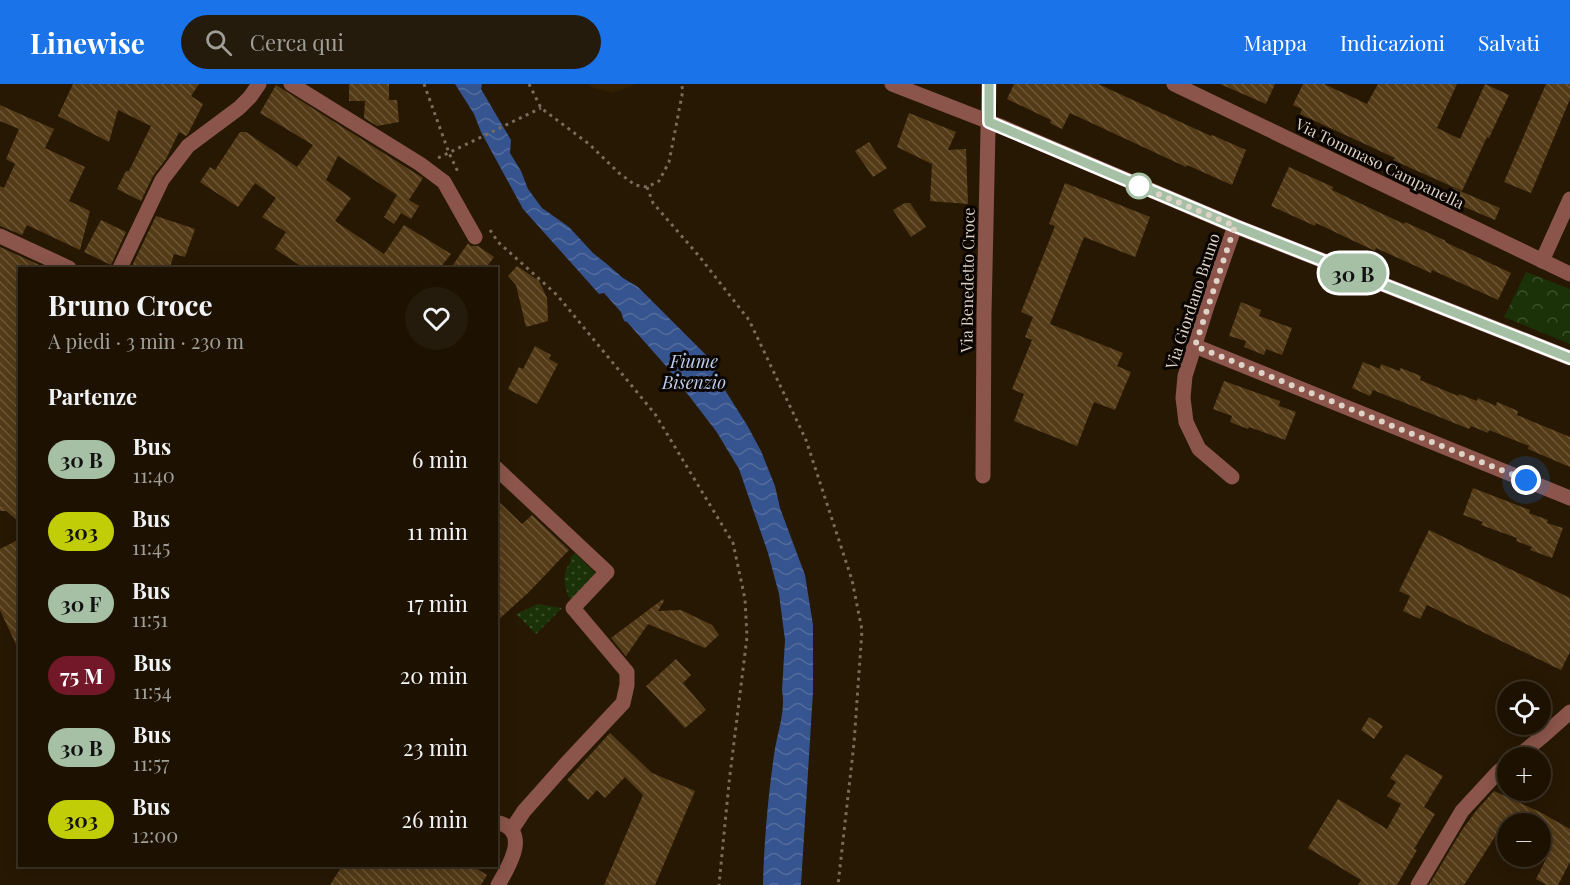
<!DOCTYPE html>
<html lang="it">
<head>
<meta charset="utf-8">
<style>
  :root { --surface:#1d1202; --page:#251b0c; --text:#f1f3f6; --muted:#a09e99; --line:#3b3224; --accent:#1a73e8 }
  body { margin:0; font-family:"Playfair Display",serif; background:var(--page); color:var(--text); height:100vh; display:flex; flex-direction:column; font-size:22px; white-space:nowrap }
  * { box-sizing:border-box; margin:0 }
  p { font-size:20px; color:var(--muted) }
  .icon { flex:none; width:33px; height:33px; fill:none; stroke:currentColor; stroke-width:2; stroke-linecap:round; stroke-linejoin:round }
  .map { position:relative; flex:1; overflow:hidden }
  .panel { position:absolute; left:18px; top:183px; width:480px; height:600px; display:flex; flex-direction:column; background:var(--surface); border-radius:0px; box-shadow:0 3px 15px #0003,0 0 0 2px var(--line) }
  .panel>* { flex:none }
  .badge { padding:0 12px; border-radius:20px; font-size:21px; line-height:39px }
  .controls { position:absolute; left:1497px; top:597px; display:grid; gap:12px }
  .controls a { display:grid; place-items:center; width:54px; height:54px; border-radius:50%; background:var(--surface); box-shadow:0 3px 15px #0003,0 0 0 2px var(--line); font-size:30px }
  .you { position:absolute; width:30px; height:30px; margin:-15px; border:4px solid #fff; border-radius:50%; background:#1a73e8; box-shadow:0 0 0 9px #1a73e833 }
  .map>.badge { position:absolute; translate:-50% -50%; box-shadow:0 0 0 3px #fff }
  h2 { padding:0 30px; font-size:22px; line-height:54px }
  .round { display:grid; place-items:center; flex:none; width:63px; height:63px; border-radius:32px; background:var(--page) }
  .summary { display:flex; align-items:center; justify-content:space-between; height:102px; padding:0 30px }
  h1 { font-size:28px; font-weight:700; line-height:45px }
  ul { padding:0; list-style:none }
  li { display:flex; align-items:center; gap:18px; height:72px; padding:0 30px }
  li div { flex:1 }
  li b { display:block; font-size:22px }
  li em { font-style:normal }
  li .badge { min-width:66px; font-weight:700; text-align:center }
  header { display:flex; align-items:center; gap:36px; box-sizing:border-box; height:84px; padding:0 30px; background:var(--accent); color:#fff }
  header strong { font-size:28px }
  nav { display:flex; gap:33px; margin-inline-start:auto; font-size:21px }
  .search { width:420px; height:54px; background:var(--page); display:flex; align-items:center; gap:15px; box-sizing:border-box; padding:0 21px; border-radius:33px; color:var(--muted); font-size:22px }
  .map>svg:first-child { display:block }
</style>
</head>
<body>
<header>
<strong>Linewise</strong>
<div class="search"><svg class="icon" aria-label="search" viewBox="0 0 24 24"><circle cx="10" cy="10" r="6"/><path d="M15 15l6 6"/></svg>Cerca qui</div>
<nav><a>Mappa</a><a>Indicazioni</a><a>Salvati</a></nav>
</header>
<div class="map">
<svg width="1570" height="801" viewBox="0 0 1570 801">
  <defs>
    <pattern id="forest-crowns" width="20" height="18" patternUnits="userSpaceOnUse" patternTransform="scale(1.5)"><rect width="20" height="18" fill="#1b3208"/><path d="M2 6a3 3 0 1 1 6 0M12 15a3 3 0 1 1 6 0" fill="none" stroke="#3c4f2a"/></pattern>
    <pattern id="garden-dots" width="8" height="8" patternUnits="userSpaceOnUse" patternTransform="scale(1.5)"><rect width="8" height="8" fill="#1b3208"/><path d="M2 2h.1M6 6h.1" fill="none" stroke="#3c4f2a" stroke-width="1.8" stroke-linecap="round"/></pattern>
    <pattern id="water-waves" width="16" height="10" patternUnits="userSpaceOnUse" patternTransform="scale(1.5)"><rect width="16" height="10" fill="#36548f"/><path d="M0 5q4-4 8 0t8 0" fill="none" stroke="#536c9d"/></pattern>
    <pattern id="building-back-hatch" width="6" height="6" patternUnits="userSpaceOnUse" patternTransform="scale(1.5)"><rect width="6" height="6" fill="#543b17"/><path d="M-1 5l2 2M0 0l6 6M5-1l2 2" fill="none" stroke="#6c5637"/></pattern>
  </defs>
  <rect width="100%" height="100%" fill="#271803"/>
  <!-- built -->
  <path fill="#321f01" d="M588 0H636L613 9 594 4Z"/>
  <!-- forest -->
  <path fill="url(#forest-crowns)" d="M1526 188 1570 205V260L1504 233Z"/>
  <!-- garden -->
  <g fill="url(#garden-dots)">
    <path d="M575 469 596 490 570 516C564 500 561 492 571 477L570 474Z"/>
    <path d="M538 520 562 524 536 550 516 530Z"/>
  </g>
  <!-- water -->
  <path fill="url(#water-waves)" d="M455 0H482L481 5 511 56 510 69 521 87 528 105 542 124 569 143 593 169 608 181 623 194 638 203 710 275 723 303 747 341 761 367 775 402 780 424 805 491 813 541V608L801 801H763C764 758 768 713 774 671 777 649 786 628 782 606L785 556 779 510 768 469 739 385 716 347 666 282 627 238 624 237 621 228 604 209 599 210 523 125 481 48 474 30Z"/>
  <!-- building -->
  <g fill="url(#building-back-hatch)">
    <path d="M73 0H199L191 12 203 20 188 50 186 52 179 48 166 75 153 92 141 117 117 105 126 87H129L151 42 118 26 109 58 58 32Z"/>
    <path d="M349 0H389V16H397L399 38 377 42 364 34 365 17H349Z"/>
    <path d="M1014 0H1098L1211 52 1212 51 1246 66 1232 101 1187 81 1186 83 1070 29 1062 45 1050 39 1051 36 1007 15Z"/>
    <path d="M1220 0H1275L1266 20Z"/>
    <path d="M1303 0H1324L1367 20 1378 0H1457L1437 44 1460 55 1485 0 1509 11 1489 54 1487 53 1462 107 1393 76 1395 74 1300 30 1302 25 1293 21Z"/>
    <path d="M1546 0H1570V15L1531 109 1504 98Z"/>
    <path d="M276 1 423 94 409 116 419 122 411 135 401 129 394 140 384 133 397 111 338 72 326 96 351 114 335 137 384 170 404 141 451 170 440 184H304L275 165 286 148 262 133 276 114 255 99 238 123 200 98 210 83 215 86 240 48H246L297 83 313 61 260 29Z"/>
    <path d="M0 21 54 45 45 64 85 83 69 117 90 127 80 166 27 141 22 151 0 142V102L4 104 15 80 6 75 19 45 0 37Z"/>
    <path d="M909 29 956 48 948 66 966 65 968 120 930 117 932 80 897 63Z"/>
    <path d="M869 58 887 84 873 93 855 67Z"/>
    <path d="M1289 83 1333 103 1332 106 1404 140 1405 138 1446 157 1445 158 1511 189 1498 216 1432 186 1431 189 1376 164 1375 167 1316 139 1315 142 1271 122Z"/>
    <path d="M1065 99 1150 133 1135 173 1084 153 1050 240 1123 269 1117 282 1131 288 1115 326 1094 318 1077 362 1014 337 1024 310 1012 305 1032 256 1025 253 1033 233 1021 228 1055 142 1049 140Z"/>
    <path d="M1453 104 1500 124 1495 136 1448 116Z"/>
    <path d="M905 119H910L926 143 911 153 893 126Z"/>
    <path d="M156 132 195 145 185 173 174 170 170 184H131Z"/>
    <path d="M101 136 126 148 111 181 84 168Z"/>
    <path d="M468 159 471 162H478L494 173 486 184H451Z"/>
    <path d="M0 163 46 184H20V439L6 427H0Z"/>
    <path d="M517 182 539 197 547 214 548 237 526 243 516 201 508 192Z"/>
    <path d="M1241 218 1261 226 1259 232 1292 244 1282 271 1266 265 1264 271 1244 263 1246 257 1229 252Z"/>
    <path d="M535 262 551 271 549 275 558 280 537 320 508 305 519 283 523 285Z"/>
    <path d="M1363 278 1380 285 1381 280 1399 287 1401 284 1421 292 1420 296 1458 312 1459 310 1477 317 1478 314 1496 322 1497 318 1518 327 1517 331 1570 353V383L1528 365 1529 362 1489 346 1488 349 1471 342 1469 345 1373 306 1370 312 1352 304Z"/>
    <path d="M1224 297 1280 317 1279 322 1296 328 1285 356 1249 343 1248 345 1230 338 1232 332 1213 325Z"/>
    <path d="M1473 404 1530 426 1529 429 1548 436 1547 439 1563 444 1552 474 1530 466 1532 463 1516 457 1517 454 1481 441 1483 438 1463 431Z"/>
    <path d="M496 415 522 440 532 431 569 466 529 508 496 538Z"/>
    <path d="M1429 446 1570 514V568L1561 586 1427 521 1420 535 1403 527 1410 512 1399 507Z"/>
    <path d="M20 455V569L0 526V465Z"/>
    <path d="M663 515 664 517 658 527 681 526 712 541 719 551 705 564 648 540 626 572 611 554Z"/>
    <path d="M676 575 691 591 683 599 706 626 685 644 646 602Z"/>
    <path d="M1369 633 1383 642 1374 655 1361 646Z"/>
    <path d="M610 649 652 689 695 707 655 801H604L643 711 625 693 605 714 597 706 588 716 567 696Z"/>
    <path d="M1406 670 1443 692 1424 723 1435 730 1414 765 1417 766 1397 801H1358L1361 796 1308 764 1338 715 1387 745 1401 720 1387 712 1396 698 1390 694Z"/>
    <path d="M1494 707 1540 728 1570 745V778L1558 801H1547L1536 795 1550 767 1540 763V740H1508V748L1500 745 1464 801H1429L1462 746 1476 727Z"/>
    <path d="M342 782H472L487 791 481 801H330Z"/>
  </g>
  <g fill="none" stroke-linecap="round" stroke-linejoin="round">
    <!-- path -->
    <g stroke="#7a6c5b" stroke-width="3" stroke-dasharray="3 4.5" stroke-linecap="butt">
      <path d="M424 0 449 69 458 88"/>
      <path d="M529 0 541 24 589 60 619 89 635 101 647 103 659 97 669 78 683 6 681 0"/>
      <path d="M438 74 541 24"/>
      <path d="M647 103 653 119 699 172 749 236 806 356 852 496 862 546 854 659 838 801"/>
      <path d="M490 146 498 158 557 211 655 330 733 459 745 515 747 553 729 699 719 801"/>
    </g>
    <!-- minor -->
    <g stroke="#8b554b" stroke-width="15">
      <path d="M291 0 420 80 444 98 475 153"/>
      <path d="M892 0 1000 42 1235 142 1570 274"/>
      <path d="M1174 0 1570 190"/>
      <path d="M0 152 69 184"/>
      <path d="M1542 177 1570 115"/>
      <path d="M120 184 162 96 188 62 239 24 250 13 259 0"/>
      <path d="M1195 262 1570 414"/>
      <path d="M496 384 607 488 573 524 627 588V601L623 619 564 682 524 727 512 745"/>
      <path d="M983 392 984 230 989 0"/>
      <path d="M1232 393 1199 365 1186 338 1183 314 1185 292 1207 222 1235 142"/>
      <path d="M1516 674 1543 652 1570 628"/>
      <path d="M496 738C532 746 509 782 498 801"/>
      <path d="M1418 801 1462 727 1498 688 1508 680"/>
    </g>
  </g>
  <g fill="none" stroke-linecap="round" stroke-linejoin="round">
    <!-- line casing -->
    <g stroke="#fff" stroke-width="14">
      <path id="line" d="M989 0V38L1235 142 1570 274"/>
    </g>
    <!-- line -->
    <use href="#line" stroke="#a6c0a6" stroke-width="9"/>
    <!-- walk -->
    <path stroke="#ded3c6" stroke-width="6" stroke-dasharray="0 10.8" d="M1139 102 1235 142 1195 262 1526 396"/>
  </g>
  <!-- markers -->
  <circle fill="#fff" stroke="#a6c0a6" stroke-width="3" cx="1139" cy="102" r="12"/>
  <g text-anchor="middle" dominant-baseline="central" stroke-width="6" stroke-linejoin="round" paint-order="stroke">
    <!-- street labels -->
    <g font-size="16" fill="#ded3c6" stroke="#0b0501">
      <text transform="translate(1380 79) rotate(26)">Via Tommaso Campanella</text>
      <text transform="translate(967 196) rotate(-89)">Via Benedetto Croce</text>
      <text transform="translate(1192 217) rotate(-72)">Via Giordano Bruno</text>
    </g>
    <!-- water labels -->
    <g font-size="18" font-style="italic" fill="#baccef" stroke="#0b0501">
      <text x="694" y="277">Fiume<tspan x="694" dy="21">Bisenzio</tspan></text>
    </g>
  </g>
</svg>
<div class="controls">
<a><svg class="icon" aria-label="locate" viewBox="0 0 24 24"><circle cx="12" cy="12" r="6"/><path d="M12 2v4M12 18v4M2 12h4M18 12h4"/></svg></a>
<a>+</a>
<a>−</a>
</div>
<div class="you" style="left:1526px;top:396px"></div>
<b class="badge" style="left:1353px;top:189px;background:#a6c0a6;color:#111">30 B</b>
<section class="panel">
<div class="summary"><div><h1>Bruno Croce</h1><p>A piedi · 3 min · 230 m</p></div><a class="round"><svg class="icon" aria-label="heart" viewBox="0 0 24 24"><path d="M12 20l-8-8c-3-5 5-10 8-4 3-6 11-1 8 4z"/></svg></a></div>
<h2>Partenze</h2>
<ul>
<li><span class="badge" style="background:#a6c0a6;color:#111">30 B</span><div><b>Bus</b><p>11:40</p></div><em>6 min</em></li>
<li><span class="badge" style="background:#c1cd07;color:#111">303</span><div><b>Bus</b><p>11:45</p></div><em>11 min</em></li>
<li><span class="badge" style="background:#a6c0a6;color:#111">30 F</span><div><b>Bus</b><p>11:51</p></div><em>17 min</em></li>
<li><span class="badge" style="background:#721828;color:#fff">75 M</span><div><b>Bus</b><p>11:54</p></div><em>20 min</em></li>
<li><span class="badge" style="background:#a6c0a6;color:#111">30 B</span><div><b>Bus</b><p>11:57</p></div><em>23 min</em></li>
<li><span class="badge" style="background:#c1cd07;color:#111">303</span><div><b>Bus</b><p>12:00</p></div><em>26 min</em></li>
</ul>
</section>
</div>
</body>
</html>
